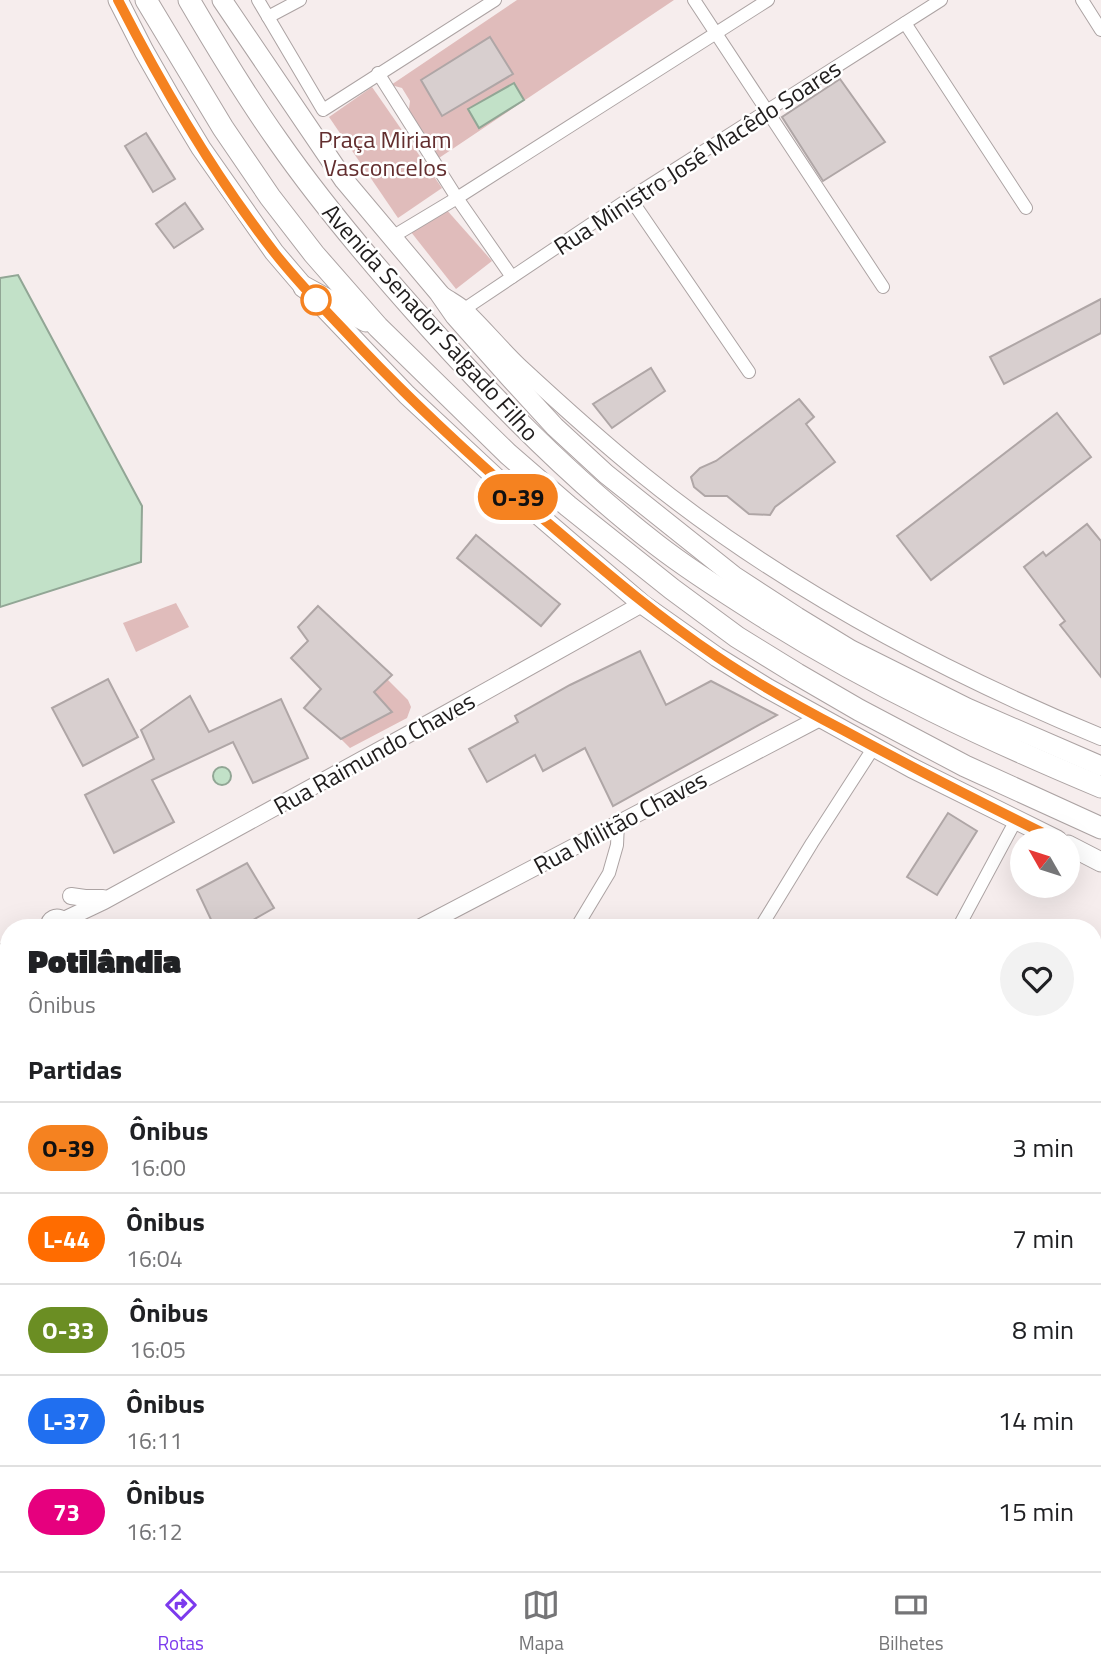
<!DOCTYPE html>
<html lang="pt">
<head>
<meta charset="utf-8">
<style>
  :root { --surface:#fff; --page:#f2f2f2; --text:#202124; --muted:#757577; --line:#e0e0e0; --accent:#7c3aed }
  body { margin:0; font-family:"Titillium Web",sans-serif; background:var(--page); color:var(--text); height:100vh; display:flex; flex-direction:column; font-size:26px; white-space:nowrap }
  * { box-sizing:border-box; margin:0 }
  p { font-size:23px; color:var(--muted) }
  .icon { flex:none; width:38px; height:38px; fill:none; stroke:currentColor; stroke-width:2; stroke-linecap:round; stroke-linejoin:round }
  .map { position:relative; flex:1; overflow:hidden }
  .sheet { position:absolute; left:0px; top:919px; width:1102px; height:653px; display:flex; flex-direction:column; background:var(--surface); border-radius:28px 28px 0 0; box-shadow:0 7px 28px #0002 }
  .sheet>* { flex:none }
  .badge { padding:0 14px; border-radius:23px; font-size:24px; line-height:46px }
  .needle { width:46px; rotate:309deg }
  .fabs { position:absolute; left:1010px; top:828px; display:grid; gap:14px }
  .fabs a { display:grid; place-items:center; width:70px; height:70px; border-radius:50%; background:var(--surface); box-shadow:0 7px 28px #0002; font-size:35px }
  .map>.badge { position:absolute; translate:-50% -50%; box-shadow:0 0 0 4px #fff }
  h2 { padding:0 28px; font-size:26px; line-height:63px }
  .round { display:grid; place-items:center; flex:none; width:74px; height:74px; border-radius:37px; background:var(--page) }
  .overview { display:flex; align-items:center; justify-content:space-between; height:119px; padding:0 28px }
  h1 { font-size:33px; font-weight:800; line-height:52px }
  ul { padding:0; list-style:none }
  li { display:flex; align-items:center; gap:21px; height:91px; padding:0 28px; border-top:2px solid var(--line) }
  li div { flex:1 }
  li b { display:block; font-size:26px }
  li em { font-style:normal }
  li .badge { min-width:77px; font-weight:700; text-align:center }
  .tab-bar { display:flex; justify-content:space-around; align-items:center; height:98px; border-top:2px solid var(--line); background:var(--surface); font-size:19px; color:var(--muted) }
  .tab-bar a { display:grid; justify-items:center; gap:4px }
  .tab-bar .on { color:var(--accent) }
  .map>svg:first-child { display:block }
</style>
</head>
<body>
<div class="map">
<svg width="1101" height="1571" viewBox="0 0 1101 1571">
  <rect width="100%" height="100%" fill="#f6eded"/>
  <!-- green -->
  <g fill="#e0bcbb">
    <path d="M517 0H674L436 160 408 116 410 101 402 88 391 85Z"/>
    <path d="M372 87 442 188 398 218 329 117Z"/>
    <path d="M445 208 492 261 456 289 411 232Z"/>
    <path d="M176 603 189 627 136 652 123 623Z"/>
    <path d="M387 679 408 700 411 707 407 718 350 748 341 739 392 712 374 692Z"/>
  </g>
  <!-- water -->
  <g fill="#c2e1c8" stroke="#91a695" stroke-width="2">
    <path d="M514 83 524 100 479 128 468 109Z"/>
    <path d="M18 275 142 506 141 562 0 607V278Z"/>
    <circle cx="222" cy="776" r="9"/>
  </g>
  <!-- building -->
  <g fill="#d8cfcf" stroke="#afa6a6" stroke-width="2">
    <path d="M490 37 513 74 442 116 421 80Z"/>
    <path d="M840 79 885 142 823 181 782 117Z"/>
    <path d="M146 133 175 179 153 192 125 146Z"/>
    <path d="M185 203 203 229 174 248 156 224Z"/>
    <path d="M1101 299V333L1004 384 990 357Z"/>
    <path d="M651 368 665 391 612 428 593 404Z"/>
    <path d="M799 399 814 417 806 424 835 462 775 507 770 515 749 514 727 496H705L694 487 691 477 700 468 716 461Z"/>
    <path d="M1057 413 1091 457 931 580 897 536Z"/>
    <path d="M1087 524 1101 541V677L1060 625 1065 621 1024 567 1043 552 1046 556Z"/>
    <path d="M476 535 560 604 541 626 457 558Z"/>
    <path d="M318 606 392 675 374 692 392 712 341 739 304 708 321 689 291 658 308 641 298 627Z"/>
    <path d="M640 651 666 705 711 681 777 715 613 806 585 748 543 771 535 755 487 782 469 749 518 722 515 716 570 685Z"/>
    <path d="M108 679 138 737 83 766 52 708Z"/>
    <path d="M190 696 209 732 281 699 308 758 253 783 233 742 152 780 174 822 114 853 85 795 154 759 141 730Z"/>
    <path d="M948 813 977 831 937 895 907 877Z"/>
    <path d="M247 863 274 908 239 928H215L197 890Z"/>
  </g>
  <g fill="none" stroke-linecap="round" stroke-linejoin="round">
    <!-- street casing -->
    <g stroke="#aca3a3" stroke-width="14">
      <g id="street">
        <path d="M258 0 323 110 495 0"/>
        <path d="M694 0 883 287"/>
        <path d="M1082 0 1101 30"/>
        <path d="M268 17 300 0"/>
        <path d="M905 23 1026 208"/>
        <path d="M378 73 457 198 512 277"/>
        <path d="M630 198 749 372"/>
        <path d="M392 237 457 198 768 0"/>
        <path d="M460 312 630 198 941 0"/>
        <path d="M576 928 609 873 617 845 618 823"/>
        <path d="M760 928 812 843 874 747"/>
        <path d="M958 928 1016 820"/>
        <path d="M1094 1015 1101 1001"/>
        <path d="M0 1257 9 1236"/>
        <path d="M1094 1340 1101 1327"/>
        <path d="M1094 1388 1101 1392"/>
        <path d="M0 1394 9 1398"/>
        <path d="M0 1439 9 1454"/>
        <path d="M0 1497 9 1492"/>
        <path d="M73 1563 78 1571"/>
        <path d="M207 1563 211 1571"/>
        <path d="M414 1563 433 1571"/>
        <path d="M590 1571 593 1563"/>
        <path d="M767 1571 771 1563"/>
        <path d="M956 1571 960 1563"/>
      </g>
    </g>
    <!-- secondary casing -->
    <g stroke="#aca3a3" stroke-width="18">
      <g id="secondary">
        <path d="M443 295C450 300 458 304 465 310 484 328 501 349 520 367 560 404 601 441 643 475 780 586 938 670 1101 737"/>
        <path d="M71 896 85 898H103"/>
        <path d="M64 920 104 901 438 718 642 604"/>
        <path d="M48 928C49 918 56 915 64 920"/>
        <path d="M419 928 820 718"/>
        <path d="M0 955 9 948"/>
        <path d="M0 1154 9 1149"/>
      </g>
    </g>
    <!-- primary casing -->
    <g stroke="#aca3a3" stroke-width="21">
      <g id="primary">
        <path d="M118 0 144 51 172 100 201 148 274 252 304 287 407 395 507 488 642 604 717 657 767 688 912 768 1057 840"/>
        <path d="M222 0 344 180 439 293 455 316 510 378 555 427 606 474 734 576 797 617 851 650 967 708 1101 766"/>
        <path d="M1068 845 1101 862"/>
      </g>
    </g>
    <!-- highway casing -->
    <g stroke="#aca3a3" stroke-width="23">
      <g id="highway">
        <path d="M146 0 223 128 270 197 314 254 378 327 508 454 568 506 672 589 737 637 797 674 859 710 965 766 1101 828"/>
        <path d="M189 0C217 48 246 96 278 141 324 207 376 268 430 328 500 406 574 481 657 545 693 573 732 597 770 621 876 687 986 739 1101 787"/>
        <path d="M304 287 366 321"/>
      </g>
    </g>
    <!-- street -->
    <use href="#street" stroke="#fff" stroke-width="12"/>
    <!-- secondary -->
    <use href="#secondary" stroke="#fff" stroke-width="16"/>
    <!-- primary -->
    <use href="#primary" stroke="#fff" stroke-width="19"/>
    <!-- highway -->
    <use href="#highway" stroke="#fff" stroke-width="21"/>
  </g>
  <g fill="none" stroke-linecap="round" stroke-linejoin="round">
    <!-- line casing -->
    <g stroke="#fff" stroke-width="16">
      <path id="line" d="M118 0C163 88 213 174 274 252 295 279 319 304 343 329 403 394 468 454 535 512 594 562 652 613 716 656 757 684 801 708 845 731 915 769 986 805 1057 840"/>
    </g>
    <!-- line -->
    <use href="#line" stroke="#f58220" stroke-width="10"/>
  </g>
  <!-- markers -->
  <circle fill="#fff" stroke="#f58220" stroke-width="3.5" cx="316" cy="300" r="14"/>
  <g text-anchor="middle" dominant-baseline="central" stroke-width="5" stroke-linejoin="round" paint-order="stroke">
    <!-- park labels -->
    <g font-size="24" fill="#632e2f" stroke="#fff">
      <text x="385" y="139">Praça Miriam<tspan x="385" dy="28">Vasconcelos</tspan></text>
    </g>
    <!-- street labels -->
    <g font-size="24" fill="#201d1d" stroke="#fff">
      <text transform="translate(697 157) rotate(-33)">Rua Ministro José Macêdo Soares</text>
      <text transform="translate(431 322) rotate(48)">Avenida Senador Salgado Filho</text>
      <text transform="translate(374 753) rotate(-29)">Rua Raimundo Chaves</text>
      <text transform="translate(620 822) rotate(-28)">Rua Militão Chaves</text>
    </g>
  </g>
</svg>
<div class="fabs">
<a><svg class="needle" viewBox="-14 -14 28 28"><path d="M0-13l5 13h-10z" fill="#e53935"/><path d="M0 13l5-13h-10z" fill="#757577"/></svg></a>
</div>
<b class="badge" style="left:518px;top:497px;background:#f58220;color:#111">O-39</b>
<section class="sheet">
<div class="overview"><div><h1>Potilândia</h1><p>Ônibus</p></div><a class="round"><svg class="icon" aria-label="heart" viewBox="0 0 24 24"><path d="M12 20l-8-8c-3-5 5-10 8-4 3-6 11-1 8 4z"/></svg></a></div>
<h2>Partidas</h2>
<ul>
<li><span class="badge" style="background:#f58220;color:#111">O-39</span><div><b>Ônibus</b><p>16:00</p></div><em>3 min</em></li>
<li><span class="badge" style="background:#ff6c00;color:#fff">L-44</span><div><b>Ônibus</b><p>16:04</p></div><em>7 min</em></li>
<li><span class="badge" style="background:#6b8e23;color:#fff">O-33</span><div><b>Ônibus</b><p>16:05</p></div><em>8 min</em></li>
<li><span class="badge" style="background:#206ff0;color:#fff">L-37</span><div><b>Ônibus</b><p>16:11</p></div><em>14 min</em></li>
<li><span class="badge" style="background:#e6007e;color:#fff">73</span><div><b>Ônibus</b><p>16:12</p></div><em>15 min</em></li>
</ul>
</section>
</div>
<nav class="tab-bar">
<a class="on"><svg class="icon" aria-label="directions" viewBox="0 0 24 24"><path d="M12 3l9 9-9 9-9-9zM9 14v-3h6M13 9l2 2-2 2"/></svg>Rotas</a>
<a><svg class="icon" aria-label="map" viewBox="0 0 24 24"><path d="M3 6l6-2 6 2 6-2v14l-6 2-6-2-6 2zM9 4v14M15 6v14"/></svg>Mapa</a>
<a><svg class="icon" aria-label="tickets" viewBox="0 0 24 24"><path d="M3 7h18v10H3zM15 7v10"/></svg>Bilhetes</a>
</nav>
</body>
</html>
